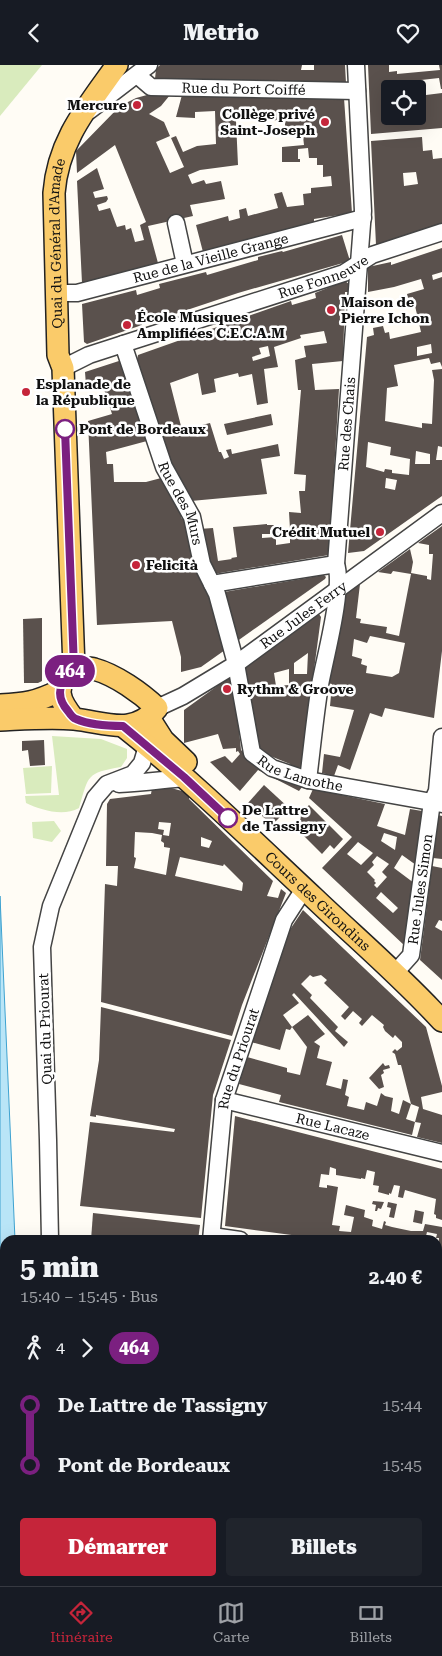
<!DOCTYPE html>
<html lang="fr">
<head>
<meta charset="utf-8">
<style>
  :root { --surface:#171b24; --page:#20242c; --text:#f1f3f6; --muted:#9ea1a6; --line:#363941; --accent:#c5253a }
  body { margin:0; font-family:"Roboto Serif",serif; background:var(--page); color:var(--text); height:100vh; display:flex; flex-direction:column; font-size:19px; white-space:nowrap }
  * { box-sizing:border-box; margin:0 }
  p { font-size:16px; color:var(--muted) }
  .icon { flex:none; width:28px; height:28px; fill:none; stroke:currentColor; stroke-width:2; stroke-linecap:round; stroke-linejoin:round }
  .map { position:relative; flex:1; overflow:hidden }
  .details { position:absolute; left:0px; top:1170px; width:442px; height:351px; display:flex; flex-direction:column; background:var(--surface); border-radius:15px 15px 0 0; box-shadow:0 5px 20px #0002 }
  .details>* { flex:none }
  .badge { padding:0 10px; border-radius:16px; font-size:18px; line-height:32px }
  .fabs { position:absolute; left:381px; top:15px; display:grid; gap:10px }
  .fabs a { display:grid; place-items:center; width:45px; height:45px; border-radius:5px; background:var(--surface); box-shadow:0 5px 20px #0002; font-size:25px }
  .map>.badge { position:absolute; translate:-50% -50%; box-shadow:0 0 0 2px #fff }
  .legs { display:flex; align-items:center; gap:8px; height:55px; padding:0 20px; font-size:16px }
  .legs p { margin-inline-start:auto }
  .overview { display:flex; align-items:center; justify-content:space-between; height:85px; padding:0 20px }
  h1 { font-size:28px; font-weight:800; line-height:38px }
  .button { display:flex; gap:10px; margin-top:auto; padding:10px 20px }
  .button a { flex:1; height:58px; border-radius:5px; background:var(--accent); color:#fff; font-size:20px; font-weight:800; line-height:58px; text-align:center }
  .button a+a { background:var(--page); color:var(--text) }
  ul { padding:0 20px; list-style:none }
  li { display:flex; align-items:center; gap:18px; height:60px; font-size:19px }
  li i { display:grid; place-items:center; width:8px; height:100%; margin:0 6px; background:currentColor }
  li i::after { content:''; width:12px; height:12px; margin:-6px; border:4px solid; border-radius:50%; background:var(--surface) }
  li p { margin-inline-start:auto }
  li:first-child i { background:linear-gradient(#0000 50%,currentColor 0) }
  li:last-child i { background:linear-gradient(currentColor 50%,#0000 0) }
  header { display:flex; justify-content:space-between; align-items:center; height:65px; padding:0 20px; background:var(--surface); font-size:22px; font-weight:800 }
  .menu { display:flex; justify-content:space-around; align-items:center; height:70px; border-top:1px solid var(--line); background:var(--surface); font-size:14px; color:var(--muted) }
  .menu a { display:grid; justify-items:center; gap:2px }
  .menu .selected { color:var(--accent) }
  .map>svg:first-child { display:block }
</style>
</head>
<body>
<header><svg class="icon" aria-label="back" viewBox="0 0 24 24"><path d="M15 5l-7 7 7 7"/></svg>Metrio<svg class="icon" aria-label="heart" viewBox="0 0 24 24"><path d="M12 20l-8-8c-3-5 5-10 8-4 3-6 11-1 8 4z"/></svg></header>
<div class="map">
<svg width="442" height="1521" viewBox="0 0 442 1521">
  <rect width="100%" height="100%" fill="#fffcf5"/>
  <!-- green -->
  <g fill="#d9ebbd">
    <path d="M0 0H42L0 51Z"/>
    <path d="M52 671 101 674 127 684V693L121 702C86 708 89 710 79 743 63 752 41 745 26 738L25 731 59 730Z"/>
    <path d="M52 701 51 728 26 729 23 703Z"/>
    <path d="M54 756 61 766 52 777 33 773 32 757Z"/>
  </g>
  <!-- water -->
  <path fill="#b9e5f7" stroke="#3ea2d0" d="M0 831 15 1175H5V1324L0 1346Z"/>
  <!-- building -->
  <g fill="#5a514d" fill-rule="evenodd">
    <path d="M160 0H302L301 5H314V0H345L346 18 155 14 156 4Z"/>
    <path d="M368 0H389V7L397 6V9L440 5 439 0H442V24H441L439 13 403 17 402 19 397 20 398 24H390V51H418V31L442 28V63L371 69Z"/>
    <path d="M147 30H170L161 41 149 49 164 57 170 71 156 77 170 108 184 102 171 73 176 71 183 87 197 81 216 79 215 46 195 47V53L176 52 182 30 344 33 352 148 314 154V157L203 187 196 160 228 151 229 156 240 153 239 145 246 143 248 151 278 143 274 129 282 127 287 142 304 140 303 129 311 128V123L332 121 331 111 323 112V100H317V93H309L308 83 298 84V94H300V97H282V82L304 80 303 71H285V55L236 56 238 100 200 105 188 110 192 119 204 115 206 119 221 116 225 134 190 140 193 151 148 161 158 198 82 218 77 116 97 103 104 124 93 127 95 133 107 131 108 134 106 137 97 140 99 146 110 143 117 162 125 160 126 165 131 163 135 177 144 175 140 160 146 157 115 80 77 108 76 86 120 41 136 33Z"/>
    <path d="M422 72 423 86 432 85 433 94 442 93V158L376 180 371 76ZM416 107 418 119 404 121 403 108Z"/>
    <path d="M342 170 350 196 238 228 169 251 168 249 141 257 142 260 87 279 84 277 82 239 136 225 137 230 160 223 159 219 206 207 207 210 258 195V192L282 186 283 187Z"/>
    <path d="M442 183V207L432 210 433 215 442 212V302L440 297 431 299 429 293 394 300 398 321 387 323 385 356 422 363V358L432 359 434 315 432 305 442 304V382L438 381 436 395H442V431L364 486 348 488 367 272 374 270 373 263 383 261 385 268 389 267 390 274 421 267 413 232 408 233 407 229 424 224 421 214 394 222 368 227V202L391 197V200ZM431 279 432 288 417 291V282ZM368 377 391 382 390 390 410 394 409 410 392 408V405L385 404 384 407 366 402ZM416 386 430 389V399H415ZM386 413 397 415 395 425 385 423Z"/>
    <path d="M345 216 349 219 348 227H345L343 296 312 299 315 325 339 324 329 490 214 509 199 464 213 463 218 496 232 494 231 493 237 492 233 462 267 459V460H274V465L290 464 289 447 301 448 299 426H305L306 410 294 409 301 325H298L295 295 306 292 304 281 327 278 324 266 300 270 301 273 274 282 278 302 264 304 268 338 257 340 252 309 239 312 238 308 214 314 216 327 202 330 198 308 170 318 182 365 210 358 219 387H221L224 394 229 392 226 385 231 384 232 389 278 379 280 391 261 394 267 429 191 436 167 397 136 300 138 290 291 236 292 240 316 233 315 228ZM268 281 270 291 253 296 252 292 261 289 259 283ZM270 465H274V469L290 468V478L276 480V472L262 473V469H270Z"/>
    <path d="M122 295 130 327 142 362H140L147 376 106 387 107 399H113L114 417H146L165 412 179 443 182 454 188 455 210 529 208 530 220 563 225 585 201 602 181 607V592L172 556 97 560 88 356 112 349 102 318 86 320 85 307Z"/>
    <path d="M271 349 273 360 227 370 224 359Z"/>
    <path d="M442 461V586L434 653 385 643 382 652 370 648 350 705 338 700 334 711 322 708 324 689 340 692 354 645 330 641 332 619 327 618 343 531 360 519 356 553 361 554 360 558 387 562 386 568 399 571 411 509 393 506 391 509 378 507 410 484 413 497 411 508 427 511V514L431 515 433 489H429V480L418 478ZM370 571 405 578 399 608 392 612 366 608 367 601 361 599 362 594 352 591 354 574 367 578Z"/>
    <path d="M324 510 326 512 325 514 236 577 224 527Z"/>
    <path d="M319 549 321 552 301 703 291 701 290 699 258 686 244 603ZM308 588 307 609H294V598ZM289 604V620L276 621 274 608Z"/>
    <path d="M42 553V616L38 618H24L23 554Z"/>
    <path d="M231 611 237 645 241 685 254 699 297 721 302 722 299 726 258 705 240 726 210 697 225 691 232 698 240 689 238 686 236 687V683L223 684 218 669 184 678V645Z"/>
    <path d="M44 675 45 700 30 701 28 685 22 686V676Z"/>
    <path d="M264 720 289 743 272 760 248 738Z"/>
    <path d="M164 721 182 726 189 730V734L273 816 267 831 278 833 281 824 286 828 242 940 232 971 101 937 105 819 117 821 118 801H106L107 739 110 734 151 729 152 723ZM159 757 171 758 169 771 163 770 164 765 158 764ZM135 767 152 768 162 770 161 776 164 778V782L170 783 166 810 134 803 136 793 134 792ZM201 772 212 776 209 783 201 781ZM180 792 223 801 224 799 243 818 242 826 175 811Z"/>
    <path d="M313 724 385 739 377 761 405 770 410 744 422 746 416 800 402 790 394 803 414 818 405 881 322 803 352 772 309 733ZM384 768 397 772 395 785 381 776ZM358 777 373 788 361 800 347 789ZM377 791 389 799 382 807 387 812 377 823 374 820 376 818 374 816 375 815 367 807 374 800 372 797ZM381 827 398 843 393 848 376 833Z"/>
    <path d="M309 740 343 774 334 784 330 780 322 789 294 761 301 753 299 750Z"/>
    <path d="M438 750 442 751V794L433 793Z"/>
    <path d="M432 801 442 803V856L439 855 435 862 442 866V915L420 895Z"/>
    <path d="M303 845 426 962 442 1021V1027L421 1032 423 1044 442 1050V1078L417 1072 421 1058 415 1057 419 1042 411 1039 401 1000H398L395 989 392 987 395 984 397 986 402 982V977L395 970 393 973 385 966 383 962 384 960 372 950 362 961 359 958 362 954 353 946 345 955 341 951 349 942 324 918 327 915 321 910 313 912 310 910 301 919 312 930 310 933 338 962 335 966 348 977 344 982 294 928 292 930 299 938 283 950 292 962 290 965 286 964 280 985 251 977 287 869Z"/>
    <path d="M101 942 231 975 213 1030 201 1153 80 1141 90 1057 174 1067 175 1064 96 1050V1052L90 1051 99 995Z"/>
    <path d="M308 950 325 969 314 977 320 981 317 993 332 997 326 1020 341 1024 343 1014 348 1015 345 1030 349 1032 347 1041 364 1045 366 1037 377 1041 381 1028 385 1031 393 1033 391 1046 399 1049 403 1035 411 1039 406 1054 415 1057 412 1070 279 1037 281 1030 239 1019 247 992 287 1003V1007L300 1010 307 982 292 962Z"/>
    <path d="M383 998 385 1001 389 1000 390 1003 383 1005 384 1008 381 1010 384 1022 379 1024 369 1013Z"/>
    <path d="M235 1051 442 1104V1155L436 1153V1150L434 1149 436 1134 405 1125 403 1133 398 1132 400 1121 394 1120 391 1129 389 1128V1130L378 1127 379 1121 373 1120 375 1107 367 1105 365 1114 361 1113V1114L336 1110V1104L330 1102 329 1110 321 1109 319 1122 327 1123V1120L338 1122 332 1160 340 1161 339 1166 351 1167 354 1152 344 1150 346 1140 365 1145 364 1152 373 1155 372 1161 382 1164 384 1156 386 1157 385 1160 392 1162 411 1166H423L425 1159 442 1162V1192L438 1191 439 1173H436L437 1169 427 1167 425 1175H329L225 1161Z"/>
    <path d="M373 1136 384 1137 381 1144 378 1143 377 1146H375L376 1140 372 1139Z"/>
    <path d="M388 1137 397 1139 394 1153 389 1152 391 1143 387 1142Z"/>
    <path d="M415 1145 424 1147 422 1159 413 1157Z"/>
    <path d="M93 1148 200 1160 198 1175H91Z"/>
    <path d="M438 1212 442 1213V1239H438Z"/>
    <path d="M438 1289 442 1290V1308L438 1307Z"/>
    <path d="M438 1324 442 1325V1393H438Z"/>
    <path d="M438 1421 442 1422V1458L438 1457Z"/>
    <path d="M438 1470H442V1500L438 1499Z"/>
    <path d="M37 1516H230V1521H36Z"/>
    <rect x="278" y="1516" width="40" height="5"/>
  </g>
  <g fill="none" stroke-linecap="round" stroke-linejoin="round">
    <!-- minor casing -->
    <g stroke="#444" stroke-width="19">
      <g id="minor">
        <path id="s1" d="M137 10 151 22 357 26"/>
        <path d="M89 46 149 0"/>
        <path d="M176 158 185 199"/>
        <path id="s2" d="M56 228H77L363 153"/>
        <path id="s3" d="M123 279 164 402 192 452 202 499 217 529 236 599 252 688 272 703 308 715 442 739"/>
        <path id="s4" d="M63 303 89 290 123 279 344 208 372 190 442 167"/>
        <path d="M212 519 336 499"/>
        <path id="s5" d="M157 643 183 631 236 599 442 448"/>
        <path id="s6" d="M308 715C312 683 315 651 320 620 325 592 344 524 336 499L363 146 356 0"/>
        <path d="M119 719C141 718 162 715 184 713"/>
        <path id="s7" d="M394 909 411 890 432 737 437 726 442 672"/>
        <path id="s8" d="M224 1035 442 1088"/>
        <path d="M212 1171 240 1175"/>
        <path d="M50 1175 48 1075 42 882 51 841 95 733 107 719 133 709 142 698 147 681"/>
        <path id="s9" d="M211 1175 224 1035 284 855 304 824"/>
        <path d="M438 1201H442"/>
        <path d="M438 1315 442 1316"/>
        <path d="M15 1521V1516"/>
      </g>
    </g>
    <!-- major casing -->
    <g stroke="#222" stroke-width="24">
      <g id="major">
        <path id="s10" d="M74 603 63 303 58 290 54 128C58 75 88 41 117 0"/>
        <path d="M0 640C26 639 36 637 59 626"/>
        <path d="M149 653 163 675 186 697"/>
        <path d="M0 655C24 654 50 652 74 654 105 657 133 672 157 643 141 628 116 610 94 604 88 602 81 603 74 603 53 622 58 634 74 654"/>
        <path id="s11" d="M123 661C190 714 251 774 313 832 356 873 402 912 442 956"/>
      </g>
    </g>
    <!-- minor -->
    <use href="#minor" stroke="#fff" stroke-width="16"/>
    <!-- major -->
    <use href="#major" stroke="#facb6a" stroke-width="21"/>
  </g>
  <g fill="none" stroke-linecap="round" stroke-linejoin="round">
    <!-- line-1 casing -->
    <g stroke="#fff" stroke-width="11">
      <path id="line-1" d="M65 364 74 603C60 616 54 630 68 646 70 649 73 653 76 654 90 660 108 661 123 661L184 712 228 753"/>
    </g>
    <!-- line-1 -->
    <use href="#line-1" stroke="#7b2080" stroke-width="8"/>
  </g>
  <!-- markers -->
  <g fill="#c5253a" stroke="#fff" stroke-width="2">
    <circle cx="137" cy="40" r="5"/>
    <circle cx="325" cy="57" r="5"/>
    <circle cx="331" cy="245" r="5"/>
    <circle cx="127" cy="260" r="5"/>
    <circle cx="26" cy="327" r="5"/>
    <circle cx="380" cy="467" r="5"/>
    <circle cx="136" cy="500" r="5"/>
    <circle cx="227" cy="624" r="5"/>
  </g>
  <g fill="#fff" stroke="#7b2080" stroke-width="2.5">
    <circle cx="65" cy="364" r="9"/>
    <circle cx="228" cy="753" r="9"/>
  </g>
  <g text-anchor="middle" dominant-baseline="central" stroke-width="5" stroke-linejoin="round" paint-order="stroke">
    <!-- street labels -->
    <g font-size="14" fill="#111" stroke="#fff">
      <text stroke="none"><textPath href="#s1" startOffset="111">Rue du Port Coiffé</textPath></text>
      <text stroke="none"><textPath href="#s10" startOffset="426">Quai du Général d'Amade</textPath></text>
      <text stroke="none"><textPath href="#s2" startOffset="159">Rue de la Vieille Grange</textPath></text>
      <text stroke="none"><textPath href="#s4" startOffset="276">Rue Fonneuve</textPath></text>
      <text stroke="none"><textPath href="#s6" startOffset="359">Rue des Chais</textPath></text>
      <text stroke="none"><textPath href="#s3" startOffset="170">Rue des Murs</textPath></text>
      <text stroke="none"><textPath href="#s5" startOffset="174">Rue Jules Ferry</textPath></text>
      <text stroke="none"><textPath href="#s3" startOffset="485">Rue Lamothe</textPath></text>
      <text stroke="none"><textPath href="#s7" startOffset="92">Rue Jules Simon</textPath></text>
      <text stroke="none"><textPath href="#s11" startOffset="262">Cours des Girondins</textPath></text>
      <text transform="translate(45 964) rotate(-92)">Quai du Priourat</text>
      <text stroke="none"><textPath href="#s9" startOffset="184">Rue du Priourat</textPath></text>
      <text stroke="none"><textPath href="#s8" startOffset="112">Rue Lacaze</textPath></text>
    </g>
    <!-- poi labels -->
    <g font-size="14" font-weight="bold" fill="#111" stroke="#fff" text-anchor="start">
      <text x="127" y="40" text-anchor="end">Mercure</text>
      <text x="315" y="49" text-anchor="end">Collège privé<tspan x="315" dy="16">Saint-Joseph</tspan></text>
      <text x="341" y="237">Maison de<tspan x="341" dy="16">Pierre Ichon</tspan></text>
      <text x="137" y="252">École Musiques<tspan x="137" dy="16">Amplifiées C.E.C.A.M</tspan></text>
      <text x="36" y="319">Esplanade de<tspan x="36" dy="16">la République</tspan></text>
      <text x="370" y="467" text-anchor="end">Crédit Mutuel</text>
      <text x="146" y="500">Felicità</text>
      <text x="237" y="624">Rythm &amp; Groove</text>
    </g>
    <!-- stop labels -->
    <g font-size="14" font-weight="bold" fill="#111" stroke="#fff" text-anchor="start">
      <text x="79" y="364">Pont de Bordeaux</text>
      <text x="242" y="745">De Lattre<tspan x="242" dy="16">de Tassigny</tspan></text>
    </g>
  </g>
</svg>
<div class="fabs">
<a><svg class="icon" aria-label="locate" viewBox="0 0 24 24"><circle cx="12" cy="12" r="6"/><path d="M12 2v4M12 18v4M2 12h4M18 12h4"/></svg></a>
</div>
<b class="badge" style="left:70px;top:606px;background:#7b2080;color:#fff">464</b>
<section class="details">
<div class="overview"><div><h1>5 min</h1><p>15:40 – 15:45 · Bus</p></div><b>2.40 €</b></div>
<div class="legs"><svg class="icon" aria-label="walk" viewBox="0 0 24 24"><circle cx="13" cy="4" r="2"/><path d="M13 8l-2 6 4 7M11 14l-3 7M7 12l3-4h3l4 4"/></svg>4<svg class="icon" aria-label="forward" viewBox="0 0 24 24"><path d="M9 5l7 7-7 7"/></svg><b class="badge" style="background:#7b2080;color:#fff">464</b></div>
<ul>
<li><i style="color:#7b2080"></i><b>De Lattre de Tassigny</b><p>15:44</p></li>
<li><i style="color:#7b2080"></i><b>Pont de Bordeaux</b><p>15:45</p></li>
</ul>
<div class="button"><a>Démarrer</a><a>Billets</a></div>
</section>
</div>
<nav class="menu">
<a class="selected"><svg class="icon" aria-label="directions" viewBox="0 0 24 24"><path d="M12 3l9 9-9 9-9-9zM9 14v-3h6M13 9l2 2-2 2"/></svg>Itinéraire</a>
<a><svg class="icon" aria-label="map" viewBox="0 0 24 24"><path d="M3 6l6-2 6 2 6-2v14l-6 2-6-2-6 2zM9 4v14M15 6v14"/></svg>Carte</a>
<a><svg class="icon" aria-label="tickets" viewBox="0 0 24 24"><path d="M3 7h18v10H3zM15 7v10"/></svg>Billets</a>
</nav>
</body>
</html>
